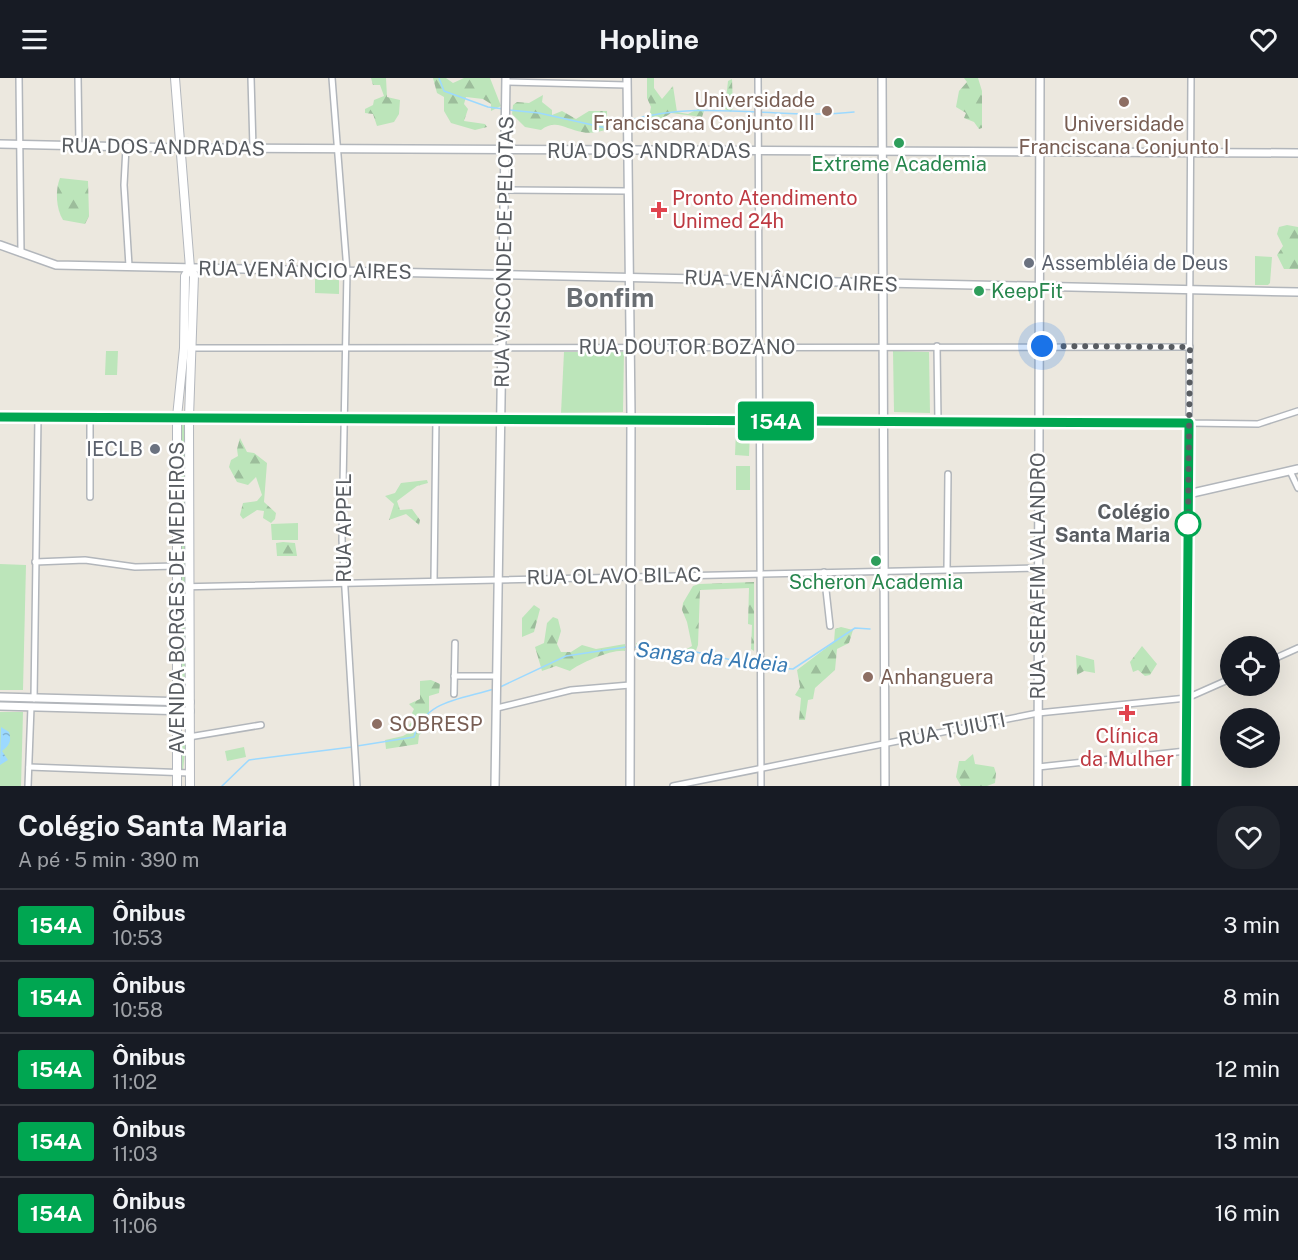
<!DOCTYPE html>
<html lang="pt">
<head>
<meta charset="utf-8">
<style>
  :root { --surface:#171b24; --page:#20242c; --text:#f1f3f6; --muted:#9ea1a6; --line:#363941 }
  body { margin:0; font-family:"Public Sans",sans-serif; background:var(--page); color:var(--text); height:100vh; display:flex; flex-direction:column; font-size:22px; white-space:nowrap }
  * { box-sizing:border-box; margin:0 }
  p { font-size:20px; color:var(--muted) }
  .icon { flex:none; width:33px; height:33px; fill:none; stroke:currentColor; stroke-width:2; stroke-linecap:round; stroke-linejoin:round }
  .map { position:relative; height:708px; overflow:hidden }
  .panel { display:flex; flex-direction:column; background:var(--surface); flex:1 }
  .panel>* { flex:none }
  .badge { padding:0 12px; border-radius:4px; font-size:21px; line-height:39px }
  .buttons { position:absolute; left:1220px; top:558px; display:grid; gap:12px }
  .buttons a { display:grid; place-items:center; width:60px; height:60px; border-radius:50%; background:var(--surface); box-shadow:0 6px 24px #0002; font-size:30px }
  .you { position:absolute; width:30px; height:30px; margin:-15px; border:4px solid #fff; border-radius:50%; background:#1a73e8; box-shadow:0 0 0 9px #1a73e833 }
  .map>.badge { position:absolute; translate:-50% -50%; box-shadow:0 0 0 3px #fff }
  .round { display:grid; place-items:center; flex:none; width:63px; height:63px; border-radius:24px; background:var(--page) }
  .head { display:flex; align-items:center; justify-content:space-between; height:102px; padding:0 18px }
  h1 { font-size:28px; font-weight:700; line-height:45px }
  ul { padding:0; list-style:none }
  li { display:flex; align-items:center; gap:18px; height:72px; padding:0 18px; border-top:2px solid var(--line) }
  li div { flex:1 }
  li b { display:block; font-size:22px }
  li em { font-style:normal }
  li .badge { min-width:66px; font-weight:700; text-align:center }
  header { display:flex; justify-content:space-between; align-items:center; height:78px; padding:0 18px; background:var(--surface); font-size:27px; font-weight:700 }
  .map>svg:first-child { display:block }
</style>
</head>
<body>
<header><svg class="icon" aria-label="menu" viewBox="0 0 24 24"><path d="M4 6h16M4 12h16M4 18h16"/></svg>Hopline<svg class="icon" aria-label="heart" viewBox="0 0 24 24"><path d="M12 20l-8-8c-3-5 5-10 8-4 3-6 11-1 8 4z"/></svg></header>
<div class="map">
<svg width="1298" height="708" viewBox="0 0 1298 708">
  <defs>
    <pattern id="forest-firs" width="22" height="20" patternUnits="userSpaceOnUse" patternTransform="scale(1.5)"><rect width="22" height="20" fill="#bce5ba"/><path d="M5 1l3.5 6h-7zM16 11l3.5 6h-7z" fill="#9cbd9b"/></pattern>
    <pattern id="water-ripples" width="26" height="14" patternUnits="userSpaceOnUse" patternTransform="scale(1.5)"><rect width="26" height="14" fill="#9cd9ff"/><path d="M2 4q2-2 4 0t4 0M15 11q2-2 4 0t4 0" fill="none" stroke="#82b3d2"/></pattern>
  </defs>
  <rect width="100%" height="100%" fill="#ece8df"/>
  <!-- green -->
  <g fill="#bce5ba">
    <path d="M1255 178 1272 179 1270 205 1268 207H1255Z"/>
    <path d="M315 201 339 202V216L315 215Z"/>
    <path d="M106 273H118L117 297H105Z"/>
    <path d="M893 273 929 274 930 335 894 334Z"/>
    <path d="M564 274H624L623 334 561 335Z"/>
    <path d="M184 345 185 348V504L180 501V346Z"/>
    <path d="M736 353 750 354 749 378 735 377Z"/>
    <rect x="736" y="388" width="14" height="24"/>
    <path d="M298 445V462H272L271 446Z"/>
    <path d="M0 486 26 487 23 612H0Z"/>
    <path d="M186 515 188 518 184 618 180 615 181 518Z"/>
    <path d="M0 634H23L21 708H0Z"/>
    <path d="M183 663 186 665 183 692 180 690V665Z"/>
    <path d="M244 669 246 679 227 683 225 673Z"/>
  </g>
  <!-- forest -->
  <g fill="url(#forest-firs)">
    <path d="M371 0H386L387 19 400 22 399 36 394 44 377 48 373 36 365 35V31L373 27 374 22 384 18 380 7H373Z"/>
    <path d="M433 0H446L453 5 464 0H490L501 28 491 33V26L483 21 466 19 464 26 468 31 464 43 485 46 487 49 475 52 451 45 444 33V19L437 15Z"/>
    <path d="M647 0H654V10L662 21 673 8 677 34 688 36 700 30 704 33 702 39 671 35 647 51 651 29 647 20Z"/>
    <path d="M964 0H978L982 13V50L979 51 974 44 964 40 966 35 956 29 959 13 967 4Z"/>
    <path d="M732 1 733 30 731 34 725 31 728 3Z"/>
    <path d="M543 17 542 24 552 32V37L562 33 576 41 589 33H607L606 52C597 54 591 56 582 54 567 52 556 40 541 52L525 49 512 36 513 27 517 24 529 25Z"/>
    <path d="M60 100 88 103 89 138 85 146 63 142C56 131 55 112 60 100Z"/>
    <path d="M1287 147 1298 149V191H1284L1277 177 1283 168 1277 156 1279 149Z"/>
    <path d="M240 360 247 374 254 375 267 385 264 424 276 435 275 441 271 445 263 440 264 433 257 432 243 441 240 437 243 425 257 423 262 417 256 399 248 407 237 404 229 389 231 382 238 378 237 371Z"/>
    <path d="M427 402 428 405 417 408 397 423 400 432 412 431 420 442 419 447 406 436 389 442 394 426 385 418 395 415 401 405Z"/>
    <path d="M283 464 295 465 297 478H277L276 465Z"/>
    <path d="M754 504V573L751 571 752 547 748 546 749 510 700 512 698 567 694 578 667 583 654 574 636 571V565C655 567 674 581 692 568L687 544 682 532 683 525 693 508 699 506Z"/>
    <path d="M534 527 540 531 534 554 522 559V540Z"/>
    <path d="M553 539 558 541 561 553 557 566 561 574H571L582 567 596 571 625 566V573C612 571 580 585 570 593L556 588 542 593 535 569 544 565 547 545Z"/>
    <path d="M841 549 853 552 849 565 837 571 835 592 815 610 813 621 808 622 805 642H799L801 620 795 617 800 609 797 592 834 564 835 551Z"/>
    <path d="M1142 568 1157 586 1150 597 1145 598 1138 592 1133 594 1130 584Z"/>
    <path d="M1076 577 1094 582 1095 595 1084 593 1077 597Z"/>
    <path d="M431 602 440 606 439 615 429 618V650L419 657 418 666 386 671 385 662 403 658 410 654 409 647 415 640 412 635 414 631 409 626 420 621V603Z"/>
    <path d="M973 676 975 686 994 689 996 695 995 705 987 708H961L956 699 959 683H965Z"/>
  </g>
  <!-- water -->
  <path fill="url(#water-ripples)" d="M1 649 9 654C12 663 9 668 2 673L8 682 0 687Z"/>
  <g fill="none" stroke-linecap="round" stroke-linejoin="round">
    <!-- stream -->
    <g stroke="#9cd9ff" stroke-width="1.5">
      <path d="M439 0 444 13 488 29 504 31"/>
      <path d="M509 32 539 35 606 50 624 45"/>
      <path d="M632 42C700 21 782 42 854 34"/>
      <path d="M634 569 666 574H696L759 588"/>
      <path d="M764 589 793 591 855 550 870 551"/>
      <path d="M498 610 566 578 626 569"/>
      <path d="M357 668 414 659C424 622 462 621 494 611"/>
      <path d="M222 708 249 682 352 669"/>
    </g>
    <!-- minor casing -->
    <g stroke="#b2b6bb" stroke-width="8">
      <g id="minor">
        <path d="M19 0 21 175"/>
        <path d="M78 0 79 68"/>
        <path d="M251 0 253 70"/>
        <path d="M332 0 347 193 342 462 357 708"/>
        <path d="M758 0 761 708"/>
        <path d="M1191 0 1189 345 1258 346 1298 333"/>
        <path d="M506 4 627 7"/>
        <path d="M126 69 124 107 129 188"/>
        <path d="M504 112 628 113"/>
        <path d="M937 268 938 344"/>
        <path d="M190 270 1190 269"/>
        <path d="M1290 393 1298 410"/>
        <path d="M90 419V339"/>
        <path d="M35 484 85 482 135 489 177 488"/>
        <path d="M947 492 948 396"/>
        <path d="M824 494 830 548"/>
        <path d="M434 503 436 340"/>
        <path d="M177 509 1038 490"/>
        <path d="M1269 583 1298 570"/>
        <path d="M454 598H497"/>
        <path d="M454 616 455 565"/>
        <path d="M34 621 38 339"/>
        <path d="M497 630 571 612 630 607"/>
        <path d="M177 661 261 647"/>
        <path d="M29 689 190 695"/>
        <path d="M1038 689 1186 673"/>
        <path d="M28 708 31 629"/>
        <path d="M673 708 1038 635 1187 620 1230 601"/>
      </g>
    </g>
    <!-- tertiary casing -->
    <g stroke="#b2b6bb" stroke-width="10">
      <g id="tertiary">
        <path d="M627 0 631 337 630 708"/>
        <path d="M882 0 885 708"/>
        <path d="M0 66 182 70 1298 75"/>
        <path d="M0 167 56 187 1298 214"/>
        <path d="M0 339 1189 345 1186 708"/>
        <path d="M1188 416 1298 391"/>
        <path d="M0 619 190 624"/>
        <path d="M0 628 190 633"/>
        <path d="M495 708 506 0"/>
        <path d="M1038 708 1040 0"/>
      </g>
    </g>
    <!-- secondary casing -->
    <g stroke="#b3b7bd" stroke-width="10">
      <g id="secondary">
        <path d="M175 0 190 190 194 197 189 339 190 708"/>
        <path d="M177 708V339L184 270 185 198 190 190"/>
      </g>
    </g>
    <!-- minor -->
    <use href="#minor" stroke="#fff" stroke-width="5"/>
    <!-- tertiary -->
    <use href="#tertiary" stroke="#fff" stroke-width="7"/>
    <!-- secondary -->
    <use href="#secondary" stroke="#fff" stroke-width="8"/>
  </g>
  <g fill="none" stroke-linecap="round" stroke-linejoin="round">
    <!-- line casing -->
    <g stroke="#fff" stroke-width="14">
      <path id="line" d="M0 339 1189 345 1186 708"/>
    </g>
    <!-- line -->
    <use href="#line" stroke="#00a651" stroke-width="9"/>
    <!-- walk -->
    <path stroke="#585c61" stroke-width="6" stroke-dasharray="0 10.8" d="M1042 268 1190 269 1188 446"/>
  </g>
  <!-- markers -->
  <g fill="#8d6e63" stroke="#fff" stroke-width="2">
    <circle cx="1124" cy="24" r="6"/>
    <circle cx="827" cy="33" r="6"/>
    <circle cx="868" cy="599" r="6"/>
    <circle cx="377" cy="646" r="6"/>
  </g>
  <g fill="#2e9e5b" stroke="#fff" stroke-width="2">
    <circle cx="899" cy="65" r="6"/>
    <circle cx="979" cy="213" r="6"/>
    <circle cx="876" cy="483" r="6"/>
  </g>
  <g fill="#e0444e" stroke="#fff" stroke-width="2">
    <path d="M656 123h6v6h6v6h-6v6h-6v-6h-6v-6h6z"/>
    <path d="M1124 626h6v6h6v6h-6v6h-6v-6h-6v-6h6z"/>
  </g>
  <g fill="#6b7280" stroke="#fff" stroke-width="2">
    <circle cx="1029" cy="185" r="6"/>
    <circle cx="155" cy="371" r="6"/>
  </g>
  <circle fill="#fff" stroke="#00a651" stroke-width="3" cx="1188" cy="446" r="12"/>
  <g text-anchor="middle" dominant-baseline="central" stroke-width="5" stroke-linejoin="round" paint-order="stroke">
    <!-- education labels -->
    <g font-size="20" fill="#785e54" stroke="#fff" text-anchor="start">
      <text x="815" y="22" text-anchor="end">Universidade<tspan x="815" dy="23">Franciscana Conjunto III</tspan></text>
      <text x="1124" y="46" text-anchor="middle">Universidade<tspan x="1124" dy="23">Franciscana Conjunto I</tspan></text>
      <text x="880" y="599">Anhanguera</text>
      <text x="389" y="646">SOBRESP</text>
    </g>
    <!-- street labels -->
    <g font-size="20" fill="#585c61" stroke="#fff">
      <text transform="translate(163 69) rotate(1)">RUA DOS ANDRADAS</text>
      <text x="649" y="73">RUA DOS ANDRADAS</text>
      <text transform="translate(504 174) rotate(-89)">RUA VISCONDE DE PELOTAS</text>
      <text transform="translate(305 192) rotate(1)">RUA VENÂNCIO AIRES</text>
      <text transform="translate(791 203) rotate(2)">RUA VENÂNCIO AIRES</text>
      <text x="687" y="269">RUA DOUTOR BOZANO</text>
      <text transform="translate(344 450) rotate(-90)">RUA APPEL</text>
      <text transform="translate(614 498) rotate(-1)">RUA OLAVO BILAC</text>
      <text transform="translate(1038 498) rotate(-90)">RUA SERAFIM VALANDRO</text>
      <text transform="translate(177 520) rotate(-90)">AVENIDA BORGES DE MEDEIROS</text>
      <text transform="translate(952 652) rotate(-11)">RUA TUIUTI</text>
    </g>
    <!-- leisure labels -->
    <g font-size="20" fill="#27864d" stroke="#fff">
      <text x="899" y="86">Extreme Academia</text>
      <text x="991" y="213" text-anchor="start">KeepFit</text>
      <text x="876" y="504">Scheron Academia</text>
    </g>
    <!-- health labels -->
    <g font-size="20" fill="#be3a42" stroke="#fff" text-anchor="start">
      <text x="672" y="120">Pronto Atendimento<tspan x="672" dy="23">Unimed 24h</tspan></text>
      <text x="1127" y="658" text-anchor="middle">Clínica<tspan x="1127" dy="23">da Mulher</tspan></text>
    </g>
    <!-- worship labels -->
    <g font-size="20" fill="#5b616d" stroke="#fff" text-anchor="start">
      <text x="1041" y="185">Assembléia de Deus</text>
      <text x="143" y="371" text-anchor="end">IECLB</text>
    </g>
    <!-- stop labels -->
    <g font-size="20" font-weight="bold" fill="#585c61" stroke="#fff" text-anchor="end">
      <text x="1170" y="434">Colégio<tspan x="1170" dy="23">Santa Maria</tspan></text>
    </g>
    <!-- water labels -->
    <g font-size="21" font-style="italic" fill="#387ab3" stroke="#fff">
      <text transform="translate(712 579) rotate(6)">Sanga da Aldeia</text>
    </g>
    <!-- district labels -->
    <g font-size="26" font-weight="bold" fill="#696e73" stroke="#fff">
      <text x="610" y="219">Bonfim</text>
    </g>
  </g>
</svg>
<div class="buttons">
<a><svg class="icon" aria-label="locate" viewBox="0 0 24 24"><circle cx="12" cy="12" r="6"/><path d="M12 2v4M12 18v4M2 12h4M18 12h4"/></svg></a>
<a><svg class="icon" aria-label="layers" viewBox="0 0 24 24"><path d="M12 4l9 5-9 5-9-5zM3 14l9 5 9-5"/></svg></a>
</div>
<div class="you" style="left:1042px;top:268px"></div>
<b class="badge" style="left:776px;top:343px;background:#00a651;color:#fff">154A</b>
</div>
<section class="panel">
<div class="head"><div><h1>Colégio Santa Maria</h1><p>A pé · 5 min · 390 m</p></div><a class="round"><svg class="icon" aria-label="heart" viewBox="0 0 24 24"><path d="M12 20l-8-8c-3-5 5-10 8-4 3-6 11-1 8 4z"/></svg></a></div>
<ul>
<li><span class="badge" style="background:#00a651;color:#fff">154A</span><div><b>Ônibus</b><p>10:53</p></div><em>3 min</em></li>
<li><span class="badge" style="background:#00a651;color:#fff">154A</span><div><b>Ônibus</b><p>10:58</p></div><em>8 min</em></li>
<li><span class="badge" style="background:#00a651;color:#fff">154A</span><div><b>Ônibus</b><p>11:02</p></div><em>12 min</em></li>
<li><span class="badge" style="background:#00a651;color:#fff">154A</span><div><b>Ônibus</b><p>11:03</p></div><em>13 min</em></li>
<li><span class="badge" style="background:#00a651;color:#fff">154A</span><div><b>Ônibus</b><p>11:06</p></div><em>16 min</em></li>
</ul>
</section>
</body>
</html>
